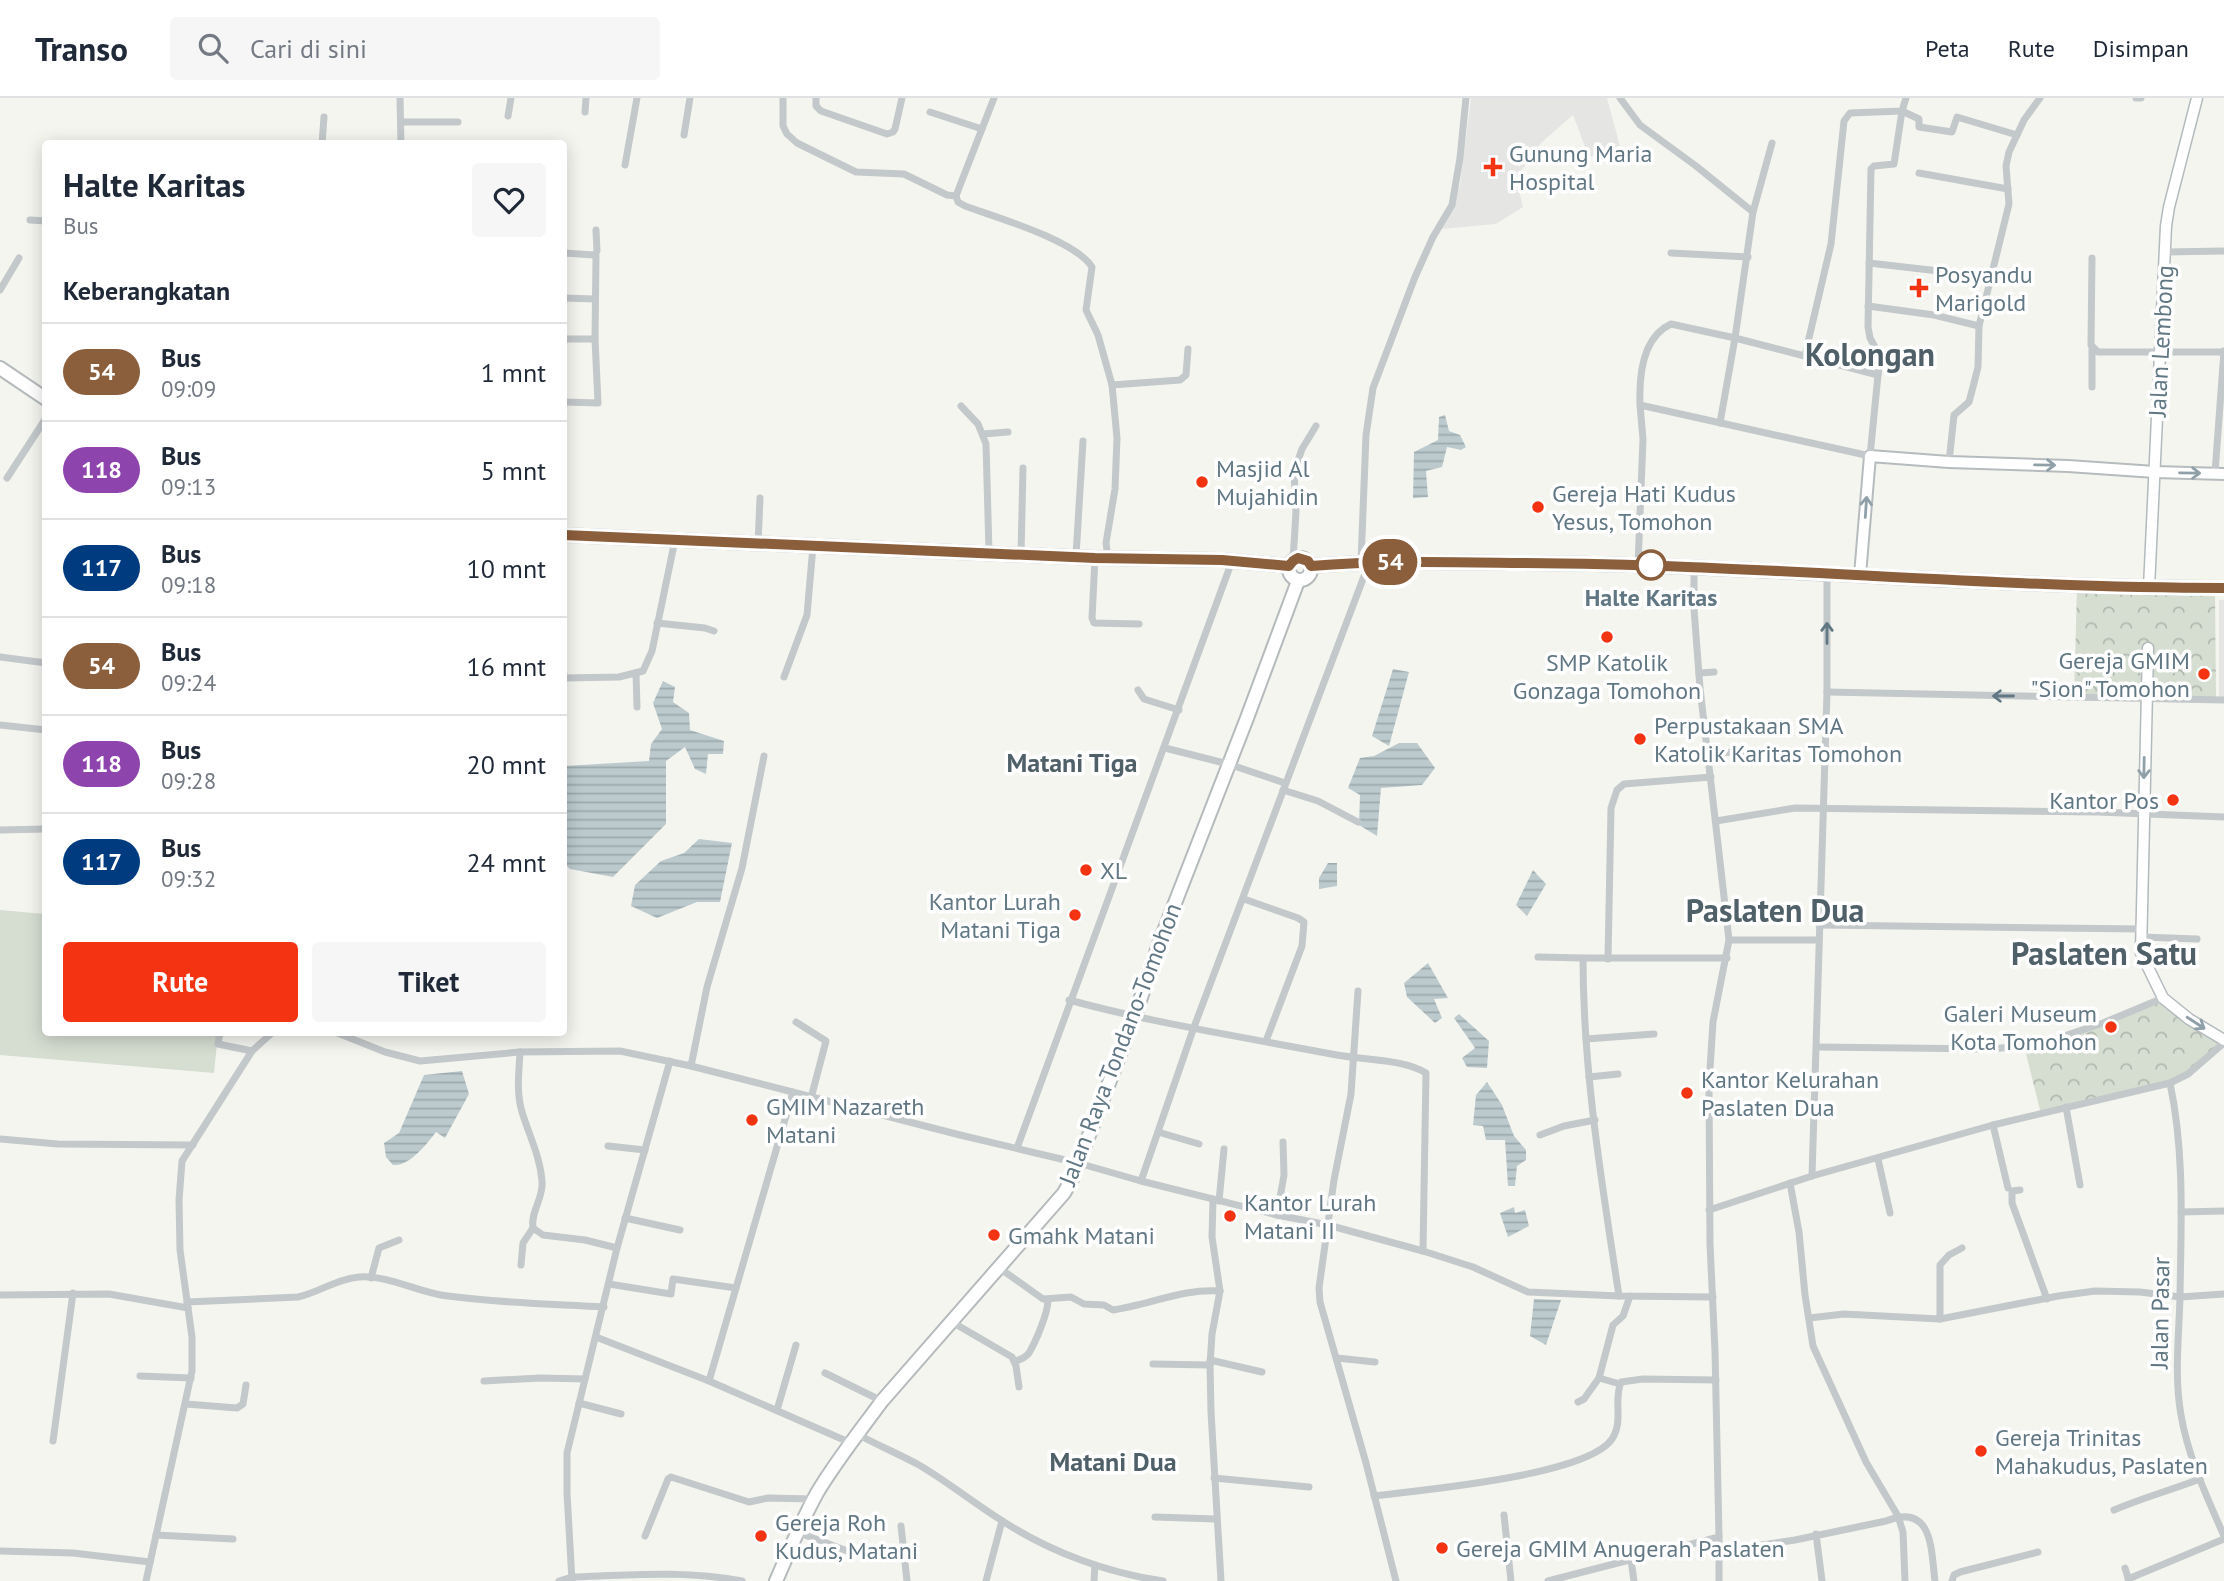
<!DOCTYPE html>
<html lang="id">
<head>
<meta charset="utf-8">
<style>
  :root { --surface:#fff; --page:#f6f6f7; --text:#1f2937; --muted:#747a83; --line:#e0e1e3; --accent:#f33312 }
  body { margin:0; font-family:"PT Sans",sans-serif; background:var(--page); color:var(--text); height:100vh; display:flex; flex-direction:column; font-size:26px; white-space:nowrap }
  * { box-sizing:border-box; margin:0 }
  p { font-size:23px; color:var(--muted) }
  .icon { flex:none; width:38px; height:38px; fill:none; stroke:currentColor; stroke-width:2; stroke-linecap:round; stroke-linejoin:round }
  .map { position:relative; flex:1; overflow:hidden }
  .drawer { position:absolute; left:42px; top:42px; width:525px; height:896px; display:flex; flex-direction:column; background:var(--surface); border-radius:7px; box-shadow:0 4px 18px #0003 }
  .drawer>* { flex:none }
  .badge { padding:0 14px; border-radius:23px; font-size:24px; line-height:46px }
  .map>.badge { position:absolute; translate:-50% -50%; box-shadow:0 0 0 4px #fff }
  h2 { padding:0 21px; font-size:26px; line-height:63px }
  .round { display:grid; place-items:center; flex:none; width:74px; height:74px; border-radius:7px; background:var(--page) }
  .headline { display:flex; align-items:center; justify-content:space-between; height:119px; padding:0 21px }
  h1 { font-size:33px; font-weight:800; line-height:52px }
  .button { display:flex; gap:14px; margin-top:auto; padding:14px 21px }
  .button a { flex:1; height:80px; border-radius:7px; background:var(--accent); color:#fff; font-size:28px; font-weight:800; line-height:80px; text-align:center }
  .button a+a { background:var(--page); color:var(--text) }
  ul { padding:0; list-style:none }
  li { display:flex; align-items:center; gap:21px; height:98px; padding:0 21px; border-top:2px solid var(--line) }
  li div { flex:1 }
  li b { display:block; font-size:26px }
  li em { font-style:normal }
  li .badge { min-width:77px; font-weight:700; text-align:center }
  header { display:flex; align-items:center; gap:42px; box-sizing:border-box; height:98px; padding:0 35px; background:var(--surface); border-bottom:2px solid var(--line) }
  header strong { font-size:33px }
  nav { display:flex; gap:38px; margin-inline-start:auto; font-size:24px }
  .search { width:490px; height:63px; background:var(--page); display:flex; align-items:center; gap:18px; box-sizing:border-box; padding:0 24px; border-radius:7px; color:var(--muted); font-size:26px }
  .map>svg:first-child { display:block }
</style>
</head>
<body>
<header>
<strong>Transo</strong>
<div class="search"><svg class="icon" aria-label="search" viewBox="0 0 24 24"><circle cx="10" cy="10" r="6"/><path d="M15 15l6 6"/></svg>Cari di sini</div>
<nav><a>Peta</a><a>Rute</a><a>Disimpan</a></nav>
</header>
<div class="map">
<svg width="2224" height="1483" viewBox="0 0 2224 1483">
  <defs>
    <pattern id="park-crowns" width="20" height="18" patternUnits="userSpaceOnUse" patternTransform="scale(1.75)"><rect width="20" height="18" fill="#d6ddd1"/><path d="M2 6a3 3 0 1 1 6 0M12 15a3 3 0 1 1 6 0" fill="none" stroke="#b1b8af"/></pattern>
    <pattern id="water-rules" width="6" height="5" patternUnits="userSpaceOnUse" patternTransform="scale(1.75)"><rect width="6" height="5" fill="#bccace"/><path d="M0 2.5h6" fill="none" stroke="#9ca9ad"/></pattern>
  </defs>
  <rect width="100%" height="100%" fill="#f5f5f0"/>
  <!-- built -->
  <g fill="#e5e6e4">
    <path d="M1471 0H1607L1620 48 1589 59 1573 17 1541 45 1516 80 1523 109 1496 126 1441 131 1460 87Z"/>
    <rect x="2219" y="502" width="5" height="99"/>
  </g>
  <!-- park -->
  <g fill="url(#park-crowns)">
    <path d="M2077 488 2215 490 2216 602 2074 599Z"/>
    <path d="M2163 900 2224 942 2206 963 2170 985 2041 1016 2024 948 2043 945Z"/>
  </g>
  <!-- pitch -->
  <path fill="#d6ddd1" d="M0 812 45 816 46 934 218 935 214 975 0 957Z"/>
  <!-- water -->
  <g fill="url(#water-rules)">
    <path d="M1445 317 1449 333 1460 337 1466 349 1461 352 1447 349 1442 369 1426 373 1428 399 1413 400 1414 354 1438 342 1439 319Z"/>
    <path d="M1393 571 1409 574 1389 648 1372 638Z"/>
    <path d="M663 583 675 589 673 604 689 615 690 632 724 643 723 656H708L706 676 695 671 685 649 666 663V726L613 779 570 771 564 765V668L649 663 651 646 662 631 653 605Z"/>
    <path d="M1399 645H1417L1435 670 1422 687 1381 690 1377 738 1359 727 1360 697 1348 690 1360 660 1374 658Z"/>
    <path d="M699 741 732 745 720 804H697L657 820 631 808 635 787 661 763 684 755Z"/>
    <path d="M1328 765H1337V788L1319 791V780Z"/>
    <path d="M1533 772 1546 786 1527 818 1516 807Z"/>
    <path d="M1428 865 1448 900 1434 901 1442 920 1435 925 1407 899 1404 885Z"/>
    <path d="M1459 916 1489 943 1487 970 1467 969 1462 960 1475 950 1454 920Z"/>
    <path d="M462 973 469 996 445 1040 436 1034C427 1046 409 1069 393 1067L386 1059 384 1045 399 1035 424 977Z"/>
    <path d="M1487 984 1502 1007 1514 1038 1526 1052V1062L1517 1068 1515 1088H1508L1505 1042H1486L1483 1028 1473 1027 1476 997Z"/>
    <path d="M1514 1109 1515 1115 1525 1112 1529 1128 1508 1139 1500 1115Z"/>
    <path d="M1534 1201 1561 1202 1546 1247 1530 1238Z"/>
  </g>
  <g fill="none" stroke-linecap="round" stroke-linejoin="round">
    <!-- secondary casing -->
    <g stroke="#b3babd" stroke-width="13">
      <g id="secondary">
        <path d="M2149 490 2166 128 2169 109 2197 0"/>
        <path d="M2148 550 2141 855 2163 900 2189 921 2224 942"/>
      </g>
    </g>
    <!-- primary casing -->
    <g stroke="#b6bbbe" stroke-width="14">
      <path id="primary" d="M1860 477 1870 358 1949 364 2068 368 2155 374 2224 376"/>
    </g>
    <!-- highway casing -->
    <g stroke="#b5babc" stroke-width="16">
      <g id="highway">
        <path d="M0 270 46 301"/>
        <path d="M564 437 1095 460 1222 462 1289 468"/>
        <circle cx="1300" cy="471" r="11"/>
        <path d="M1311 468C1380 462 1448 464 1517 465 1753 466 1988 490 2224 490"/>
        <path d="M776 1483C789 1453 801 1424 817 1395 836 1363 860 1333 882 1303L1064 1095 1073 1079 1135 917 1159 846 1247 620 1298 483"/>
      </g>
    </g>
    <!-- street -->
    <g stroke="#c3c8ca" stroke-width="7">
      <path d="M400 0 401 46"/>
      <path d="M783 0V28L787 36 797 45 856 74 904 76 947 97 956 98"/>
      <path d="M816 0V8L821 13 887 36 893 34 895 31 902 0"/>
      <path d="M994 0 959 90 956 98 958 104 965 108C995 119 1075 142 1092 169L1086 212 1098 237 1112 287 1117 340 1115 391 1106 445 1108 460"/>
      <path d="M1620 0 1640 27 1696 68 1753 114 1735 240 1720 325"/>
      <path d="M2136 0H2141"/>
      <path d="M585 14 586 0"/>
      <path d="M930 14 982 31"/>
      <path d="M508 18 511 0"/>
      <path d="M401 24H458"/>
      <path d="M684 37 690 0"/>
      <path d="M322 46 324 19"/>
      <path d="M625 67 637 0"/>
      <path d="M1919 75 2008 91"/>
      <path d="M1753 114 1772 45"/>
      <path d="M30 122 46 123"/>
      <path d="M2165 154 2224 153"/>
      <path d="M564 155 594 157 596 158 595 241 598 305 564 304"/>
      <path d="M1671 155 1748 159"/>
      <path d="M595 157 597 153 596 132"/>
      <path d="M2092 160 2091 247 2098 254H2224"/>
      <path d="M1869 165 1991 179"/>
      <path d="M0 192 19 160"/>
      <path d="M564 200 595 201"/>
      <path d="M1868 208 1934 217 1979 228"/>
      <path d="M564 241H595"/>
      <path d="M1805 257 1831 146 1844 23 1850 15 1902 13 1906 0"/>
      <path d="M1878 277 1880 258 1870 240 1868 229 1871 71 1874 68 1894 66 1902 13 1919 21V29L1952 34 1957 19 2017 37"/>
      <path d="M1112 287 1180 282 1186 277 1188 251"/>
      <path d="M2092 289V249"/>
      <path d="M961 308 978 326 986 346 989 454"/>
      <path d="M983 336 1008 334"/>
      <path d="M1949 364 1954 317 1969 304 1974 285 1978 269 1979 228 2009 106 2006 68 2009 54 2024 22 2040 0"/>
      <path d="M2215 375 2224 253"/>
      <path d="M7 380 46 320"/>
      <path d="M758 446 760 400"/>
      <path d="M1021 456 1023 370"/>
      <path d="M1076 458 1083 343"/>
      <path d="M1095 460 1092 520 1094 525 1139 526"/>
      <path d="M1293 462 1296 414 1294 374 1302 351 1316 328"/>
      <path d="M1361 464 1366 337 1373 290 1415 179 1433 139 1452 107 1460 60 1466 0"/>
      <path d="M1638 467 1643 341 1640 307 1870 358 1878 277 1735 240 1671 226C1642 239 1639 280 1640 307"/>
      <path d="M657 525 705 530 714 533"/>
      <path d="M0 559 46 565"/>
      <path d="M636 575 637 609"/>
      <path d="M1699 575 1714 574"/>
      <path d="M784 579 807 517 813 448"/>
      <path d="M564 580 619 579 643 573 652 553 675 442"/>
      <path d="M1138 592 1144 601 1179 612"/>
      <path d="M1827 594 2224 602"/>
      <path d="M0 627 46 632"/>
      <path d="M1165 650 1228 666 1285 685"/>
      <path d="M1708 653 1755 656"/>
      <path d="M1283 692 1318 703 1358 724"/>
      <path d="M1716 723 1795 710 2097 714 2224 719"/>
      <path d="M0 732 46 731"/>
      <path d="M1244 801 1298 820 1304 824 1302 848 1266 943"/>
      <path d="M1819 827 2142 831"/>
      <path d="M2142 839 2197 841"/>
      <path d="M1729 842H1819"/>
      <path d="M1538 859 1583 860"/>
      <path d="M1608 861 1611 710 1617 692 1624 686 1711 679"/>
      <path d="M1358 893 1351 996 1334 1082 1319 1190 1320 1204 1366 1365 1396 1483"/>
      <path d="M1069 902C1157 926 1248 940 1337 957 1364 962 1403 961 1426 975L1423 1153"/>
      <path d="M796 924 826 943 811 1000"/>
      <path d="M220 934 218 946 252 953"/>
      <path d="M335 934 385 954 420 963 520 954 620 953 691 968 960 1037 1078 1065 1141 1083 1277 1117 1328 1127 1423 1153 1473 1169 1528 1194 1619 1198 1713 1199"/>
      <path d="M1586 941 1654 936"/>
      <path d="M1817 949 1990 951 2024 948 2043 945 2103 925 2163 900"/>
      <path d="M520 954C519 974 516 994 522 1014 529 1037 540 1058 542 1083 544 1100 530 1114 533 1130L543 1137 585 1142 617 1150"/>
      <path d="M691 968 707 889 742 770 764 658"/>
      <path d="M1589 979 1618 976"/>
      <path d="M2170 985C2185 1056 2181 1127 2180 1199 2179 1238 2174 1278 2181 1317 2188 1359 2207 1399 2224 1438"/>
      <path d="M2066 1009 2080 1087"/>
      <path d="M1993 1027 2008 1090"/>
      <path d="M1158 1034 1199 1046"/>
      <path d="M1540 1037 1564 1028 1595 1022"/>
      <path d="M0 1041 58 1046 193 1047"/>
      <path d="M608 1048 645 1052"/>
      <path d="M1017 1050 1232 463"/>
      <path d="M1878 1061 1890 1115"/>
      <path d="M1812 1078 1827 594V475"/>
      <path d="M1141 1083 1194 929 1369 465"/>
      <path d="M1790 1085 1799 1134 1805 1197 1813 1248 1866 1364 1898 1418 1903 1434 1905 1483"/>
      <path d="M2020 1092 2012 1093V1105L2047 1201"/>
      <path d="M1213 1101 1212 1139 1220 1193 1212 1236 1210 1267 1211 1314 1221 1483"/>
      <path d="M1219 1103 1224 1051"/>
      <path d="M1709 1112 1812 1078 1993 1027 2170 985 2188 976 2224 945"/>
      <path d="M2181 1114 2224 1113"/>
      <path d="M1277 1117 1284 1077 1283 1044"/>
      <path d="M625 1120 680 1132"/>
      <path d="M521 1167 523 1145 533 1130"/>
      <path d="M998 1169 1043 1201 1071 1199 1084 1206 1104 1207 1113 1212C1149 1207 1184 1190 1220 1193"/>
      <path d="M371 1180 379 1150 399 1142"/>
      <path d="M609 1186 671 1196 673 1181 736 1190"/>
      <path d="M0 1197 109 1196 188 1210"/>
      <path d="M1619 1198C1602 1086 1583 974 1583 860H1727"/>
      <path d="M187 1204 298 1199C320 1194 336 1181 359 1179 390 1177 418 1195 448 1198 499 1205 552 1206 604 1209"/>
      <path d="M1809 1220 1844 1216 1940 1221 2058 1198 2095 1193 2140 1194 2180 1199 2224 1196"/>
      <path d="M1940 1221V1167L1949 1157 1962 1150"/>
      <path d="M952 1224 1012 1259 1016 1268 1019 1289"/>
      <path d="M596 1239 709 1283 851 1345"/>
      <path d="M1337 1260 1375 1264"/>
      <path d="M1210 1262 1262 1274"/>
      <path d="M1014 1263C1020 1262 1025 1260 1029 1255 1036 1243 1048 1215 1048 1202"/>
      <path d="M1153 1266 1210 1267"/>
      <path d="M825 1275 882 1303"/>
      <path d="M140 1278 191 1280"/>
      <path d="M1599 1280 1620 1286"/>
      <path d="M484 1283 540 1280 585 1281"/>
      <path d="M709 1283 793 994"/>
      <path d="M1578 1304 1584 1301 1599 1280 1613 1227 1623 1218 1630 1198"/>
      <path d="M579 1305 621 1316"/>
      <path d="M186 1306 237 1310 243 1306 246 1287"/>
      <path d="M777 1312 796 1247"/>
      <path d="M857 1336C877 1347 899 1356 919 1367 948 1384 975 1406 1004 1424 1051 1454 1107 1475 1163 1483"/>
      <path d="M53 1343 73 1195"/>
      <path d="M1214 1380 1309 1389"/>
      <path d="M1374 1398C1420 1392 1587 1378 1612 1341 1624 1323 1613 1303 1621 1284L1643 1281 1716 1282"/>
      <path d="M2114 1412C2142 1400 2171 1392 2200 1381"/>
      <path d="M1504 1417 1511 1483"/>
      <path d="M1155 1419 1216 1421"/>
      <path d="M901 1428 907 1483"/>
      <path d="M797 1434 850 1454"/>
      <path d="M1816 1436 1822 1483"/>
      <path d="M156 1437 233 1441"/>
      <path d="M645 1438 668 1381 671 1379 749 1404 768 1400 814 1401"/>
      <path d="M0 1453 73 1455 150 1464"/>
      <path d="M1720 1453 1795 1442 1886 1423C1934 1404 1931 1454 1935 1483"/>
      <path d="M1631 1462 1634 1483"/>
      <path d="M2125 1470 2129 1483"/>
      <path d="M2128 1481 2224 1441"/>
      <path d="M146 1483 192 1273V1239L180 1152 179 1102 182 1063 252 953 273 934"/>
      <path d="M559 1483 572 1479C629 1477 685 1472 742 1483"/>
      <path d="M572 1483 567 1395V1355L617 1150 670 963"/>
      <path d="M986 1483 1002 1423"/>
      <path d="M1094 1483 1095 1467"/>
      <path d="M1548 1483 1719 1439 1715 1253 1710 1146 1709 987 1713 924 1729 842 1700 590 1694 511V469"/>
      <path d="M1719 1483V1439"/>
      <path d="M1952 1483 1954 1477 1960 1474 2038 1454"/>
    </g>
    <!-- secondary -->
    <use href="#secondary" stroke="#fff" stroke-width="10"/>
    <!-- primary -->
    <use href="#primary" stroke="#fff" stroke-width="10"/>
    <!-- highway -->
    <use href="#highway" stroke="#fff" stroke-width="12"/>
  </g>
  <!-- one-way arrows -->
  <defs><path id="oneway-shaft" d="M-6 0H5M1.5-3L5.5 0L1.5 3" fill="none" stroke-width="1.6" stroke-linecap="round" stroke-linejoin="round" transform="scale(1.75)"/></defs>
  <g stroke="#90a0a9">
    <use href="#oneway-shaft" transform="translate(2045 367) rotate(1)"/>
    <use href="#oneway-shaft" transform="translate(2190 375) rotate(1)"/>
    <use href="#oneway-shaft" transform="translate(1866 409) rotate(-86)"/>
    <use href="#oneway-shaft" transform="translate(2144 670) rotate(91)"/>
    <use href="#oneway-shaft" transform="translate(2196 925) rotate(33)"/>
  </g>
  <g stroke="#617884">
    <use href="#oneway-shaft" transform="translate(1827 535) rotate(-90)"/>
    <use href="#oneway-shaft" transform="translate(2003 598) rotate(-180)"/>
  </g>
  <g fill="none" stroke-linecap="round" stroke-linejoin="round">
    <!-- line casing -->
    <g stroke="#fff" stroke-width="16">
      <path id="line" d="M564 437 1095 460 1222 462 1289 468 1293 463 1298 460 1308 463 1311 468C1381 462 1452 464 1522 465 1756 466 1990 490 2224 490"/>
    </g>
    <!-- line -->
    <use href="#line" stroke="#8b5e3c" stroke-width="10"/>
  </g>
  <!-- markers -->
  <g fill="#f33312" stroke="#fff" stroke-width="2.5">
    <path d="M1489.5 58.5h7v7h7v7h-7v7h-7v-7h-7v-7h7z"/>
    <path d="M1915.5 179.5h7v7h7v7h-7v7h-7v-7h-7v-7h7z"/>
    <circle cx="1202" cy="384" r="7"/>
    <circle cx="1538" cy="409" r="7"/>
    <circle cx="1607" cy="539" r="7"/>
    <circle cx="2204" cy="576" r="7"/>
    <circle cx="1640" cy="641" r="7"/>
    <circle cx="2173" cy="702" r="7"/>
    <circle cx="1086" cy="772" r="7"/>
    <circle cx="1075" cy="817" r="7"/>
    <circle cx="2111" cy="929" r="7"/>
    <circle cx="1687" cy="995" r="7"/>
    <circle cx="752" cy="1022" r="7"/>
    <circle cx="1230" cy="1118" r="7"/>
    <circle cx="994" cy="1137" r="7"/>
    <circle cx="1981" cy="1353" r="7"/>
    <circle cx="761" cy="1438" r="7"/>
    <circle cx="1442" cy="1450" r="7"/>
  </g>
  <circle fill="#fff" stroke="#8b5e3c" stroke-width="3.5" cx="1651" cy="467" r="14"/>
  <g text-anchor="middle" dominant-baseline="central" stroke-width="7" stroke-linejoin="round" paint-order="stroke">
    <!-- poi labels -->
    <g font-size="24" fill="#617884" stroke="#fff" text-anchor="start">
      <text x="1509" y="55">Gunung Maria<tspan x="1509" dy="28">Hospital</tspan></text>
      <text x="1935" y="176">Posyandu<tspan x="1935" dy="28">Marigold</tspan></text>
      <text x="1216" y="370">Masjid Al<tspan x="1216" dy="28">Mujahidin</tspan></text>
      <text x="1552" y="395">Gereja Hati Kudus<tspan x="1552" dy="28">Yesus, Tomohon</tspan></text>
      <text x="2190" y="562" text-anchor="end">Gereja GMIM<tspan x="2190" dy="28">"Sion" Tomohon</tspan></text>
      <text x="1607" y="564" text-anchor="middle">SMP Katolik<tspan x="1607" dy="28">Gonzaga Tomohon</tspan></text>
      <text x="1654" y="627">Perpustakaan SMA<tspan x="1654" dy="28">Katolik Karitas Tomohon</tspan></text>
      <text x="2159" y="702" text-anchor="end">Kantor Pos</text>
      <text x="1100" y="772">XL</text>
      <text x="1061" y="803" text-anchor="end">Kantor Lurah<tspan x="1061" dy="28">Matani Tiga</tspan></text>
      <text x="2097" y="915" text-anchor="end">Galeri Museum<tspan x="2097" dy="28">Kota Tomohon</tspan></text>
      <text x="1701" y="981">Kantor Kelurahan<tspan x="1701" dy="28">Paslaten Dua</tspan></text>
      <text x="766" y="1008">GMIM Nazareth<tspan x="766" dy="28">Matani</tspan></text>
      <text x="1244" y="1104">Kantor Lurah<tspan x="1244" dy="28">Matani II</tspan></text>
      <text x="1008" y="1137">Gmahk Matani</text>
      <text x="1995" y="1339">Gereja Trinitas<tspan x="1995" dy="28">Mahakudus, Paslaten</tspan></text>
      <text x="775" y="1424">Gereja Roh<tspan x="775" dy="28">Kudus, Matani</tspan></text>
      <text x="1456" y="1450">Gereja GMIM Anugerah Paslaten</text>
    </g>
    <!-- street labels -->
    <g font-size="24" fill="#617884" stroke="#fff">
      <text transform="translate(2161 243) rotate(-87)">Jalan Lembong</text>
      <text transform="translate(1120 946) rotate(-69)">Jalan Raya Tondano-Tomohon</text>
      <text transform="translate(2160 1215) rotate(-89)">Jalan Pasar</text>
    </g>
    <!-- stop labels -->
    <g font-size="24" font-weight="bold" fill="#617884" stroke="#fff">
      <text x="1651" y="499">Halte Karitas</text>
    </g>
    <!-- neighbourhood labels -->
    <g font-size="26" font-weight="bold" fill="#4f6069" stroke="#fff">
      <text x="1072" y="664">Matani Tiga</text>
      <text x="1113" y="1363">Matani Dua</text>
    </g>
    <!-- district labels -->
    <g font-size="32" font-weight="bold" fill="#4f6069" stroke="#fff">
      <text x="1870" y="256">Kolongan</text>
      <text x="1775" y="812">Paslaten Dua</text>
      <text x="2104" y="855">Paslaten Satu</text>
    </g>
  </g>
</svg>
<b class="badge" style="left:1390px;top:464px;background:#8b5e3c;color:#fff">54</b>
<section class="drawer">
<div class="headline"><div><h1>Halte Karitas</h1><p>Bus</p></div><a class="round"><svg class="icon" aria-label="heart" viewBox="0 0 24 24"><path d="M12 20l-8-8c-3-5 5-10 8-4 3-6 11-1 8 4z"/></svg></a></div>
<h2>Keberangkatan</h2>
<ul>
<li><span class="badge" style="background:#8b5e3c;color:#fff">54</span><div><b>Bus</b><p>09:09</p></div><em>1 mnt</em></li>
<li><span class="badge" style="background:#8e44ad;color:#fff">118</span><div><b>Bus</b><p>09:13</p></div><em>5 mnt</em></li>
<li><span class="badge" style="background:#003b80;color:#fff">117</span><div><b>Bus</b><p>09:18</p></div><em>10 mnt</em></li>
<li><span class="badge" style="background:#8b5e3c;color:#fff">54</span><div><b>Bus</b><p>09:24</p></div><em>16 mnt</em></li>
<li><span class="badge" style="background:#8e44ad;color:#fff">118</span><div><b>Bus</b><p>09:28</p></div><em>20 mnt</em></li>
<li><span class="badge" style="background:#003b80;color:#fff">117</span><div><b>Bus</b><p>09:32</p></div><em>24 mnt</em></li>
</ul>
<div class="button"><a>Rute</a><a>Tiket</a></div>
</section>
</div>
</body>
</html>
